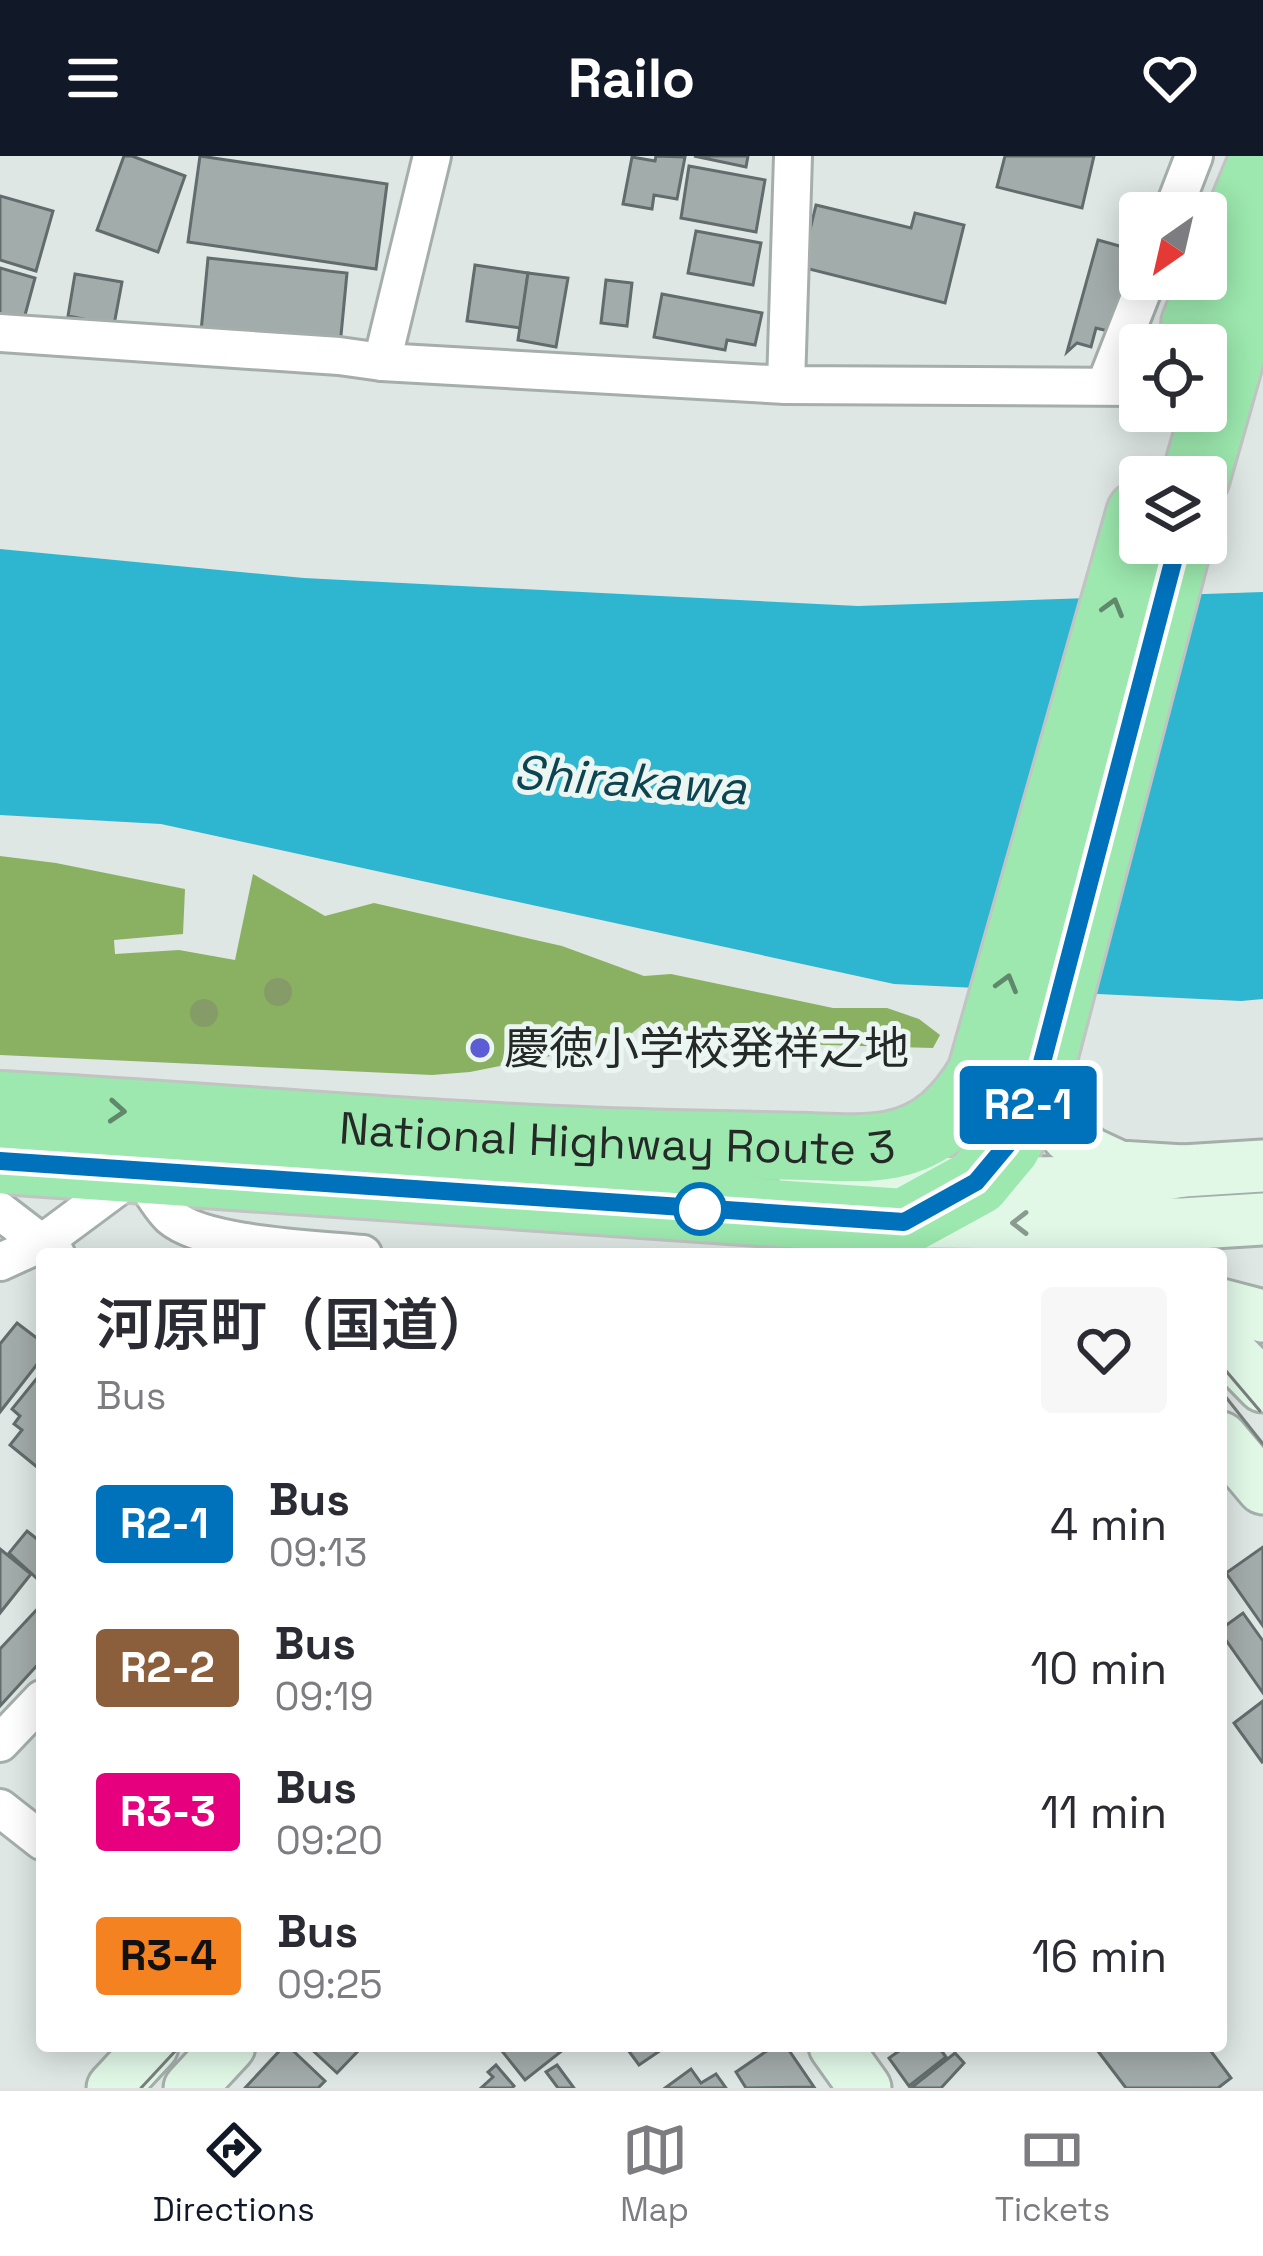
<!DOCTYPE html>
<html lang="en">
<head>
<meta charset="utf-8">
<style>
  :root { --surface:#fff; --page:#f7f7f7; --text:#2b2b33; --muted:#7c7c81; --line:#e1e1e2; --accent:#111827 }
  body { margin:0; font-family:"Space Grotesk","Noto Sans JP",sans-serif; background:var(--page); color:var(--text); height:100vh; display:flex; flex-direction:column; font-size:45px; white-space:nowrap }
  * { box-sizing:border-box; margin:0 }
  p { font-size:39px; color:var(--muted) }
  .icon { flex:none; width:66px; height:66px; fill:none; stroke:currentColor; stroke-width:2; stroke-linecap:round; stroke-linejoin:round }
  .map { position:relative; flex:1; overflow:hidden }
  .side { position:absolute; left:36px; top:1092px; width:1191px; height:804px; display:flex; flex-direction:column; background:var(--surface); border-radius:12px; box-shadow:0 6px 30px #0003 }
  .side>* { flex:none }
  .badge { padding:0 24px; border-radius:9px; font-size:42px; line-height:78px }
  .needle { width:78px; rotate:214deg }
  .tools { position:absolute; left:1119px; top:36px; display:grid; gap:24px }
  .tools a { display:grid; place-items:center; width:108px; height:108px; border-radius:12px; background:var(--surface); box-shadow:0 6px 30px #0003; font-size:60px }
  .map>.badge { position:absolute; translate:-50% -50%; box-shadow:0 0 0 6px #fff }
  .round { display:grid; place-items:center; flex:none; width:126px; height:126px; border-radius:12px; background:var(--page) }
  .headline { display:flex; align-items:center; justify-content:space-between; height:204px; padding:0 60px }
  h1 { font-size:57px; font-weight:600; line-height:90px }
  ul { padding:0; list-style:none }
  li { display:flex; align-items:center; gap:36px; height:144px; padding:0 60px }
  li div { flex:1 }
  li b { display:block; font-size:45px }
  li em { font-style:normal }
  li .badge { min-width:132px; font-weight:700; text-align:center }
  header { display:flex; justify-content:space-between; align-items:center; height:156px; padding:0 60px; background:var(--accent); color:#fff; font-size:54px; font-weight:600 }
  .tabs { display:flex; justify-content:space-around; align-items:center; height:168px; border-top:3px solid var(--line); background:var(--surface); font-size:33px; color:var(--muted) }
  .tabs a { display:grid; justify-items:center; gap:6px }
  .tabs .on { color:var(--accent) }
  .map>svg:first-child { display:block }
</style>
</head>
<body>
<header><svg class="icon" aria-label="menu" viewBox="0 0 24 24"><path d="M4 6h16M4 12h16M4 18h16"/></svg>Railo<svg class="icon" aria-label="heart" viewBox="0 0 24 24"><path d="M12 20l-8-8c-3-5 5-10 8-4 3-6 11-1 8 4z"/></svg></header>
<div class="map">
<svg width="1263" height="1932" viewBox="0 0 1263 1932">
  <rect width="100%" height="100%" fill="#dee7e4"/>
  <!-- forest -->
  <path fill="#8ab161" d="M0 700 56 707 185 733 183 778 114 784 115 798 179 794 235 804 253 718 325 760 374 747 562 790 644 820 671 818 833 852H887L919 863 940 879 933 892 687 885 643 868 621 886 470 916 432 919 0 899Z"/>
  <!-- water -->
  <path fill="#2eb5d0" d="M0 393 304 422 858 450 1263 436V843L1241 845 894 828 161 668 0 659Z"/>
  <!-- building -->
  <g fill="#a2acab" stroke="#636c6c" stroke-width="3">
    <path d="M124 0H132L185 20 158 96 97 74Z"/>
    <path d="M200 0 387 28 376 113 188 86Z"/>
    <path d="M656 0 685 1 677 43 654 39 652 53 623 48 632 1 655 5Z"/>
    <path d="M694 0H748L746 11Z"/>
    <path d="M1005 0H1094L1082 52 997 31Z"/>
    <path d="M689 10 765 24 756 76 681 62Z"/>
    <path d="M0 40 53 55 36 115 0 104Z"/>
    <path d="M816 49 911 72 915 57 964 69 945 147 801 111Z"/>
    <path d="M696 75 761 87 753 129 688 117Z"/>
    <path d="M1098 84 1134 94 1112 176 1096 172 1091 191 1077 187 1067 196Z"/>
    <path d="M208 102 347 117 339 200 200 186Z"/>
    <path d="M475 109 528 117 521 172 467 165Z"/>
    <path d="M0 112 35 122 21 174 0 169Z"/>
    <path d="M528 117 568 122 556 191 518 184Z"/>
    <path d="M75 118 122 126 114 169 68 160Z"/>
    <path d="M606 124 632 127 627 170 601 167Z"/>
    <path d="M662 138 762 157 755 189 727 184 725 194 654 181Z"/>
    <path d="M17 1167 42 1186V1202L0 1256V1188Z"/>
    <path d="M42 1216V1315L10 1289 22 1274 14 1268 20 1260 12 1253Z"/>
    <path d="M27 1375 42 1387V1427L9 1397Z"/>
    <path d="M1263 1391V1470L1226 1417Z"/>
    <path d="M0 1393 31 1418 0 1457Z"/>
    <path d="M42 1448V1504L0 1550V1493Z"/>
    <path d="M1243 1457 1263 1485V1537L1221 1477V1473Z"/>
    <path d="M1263 1545V1605L1262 1606 1234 1567Z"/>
    <path d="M284 1890H288L325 1925 318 1932H245Z"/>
    <path d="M308 1890H355L359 1894 337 1917Z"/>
    <path d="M498 1890H568L525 1924Z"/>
    <path d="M625 1890H667L639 1909Z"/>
    <path d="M774 1890H786L814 1931 746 1932 736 1916Z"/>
    <path d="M906 1890H938L946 1901 909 1930 889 1902Z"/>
    <path d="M1094 1890H1207L1231 1922 1218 1932H1126Z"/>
    <path d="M955 1897 964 1907 941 1932H911Z"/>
    <path d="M496 1909 514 1930 512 1932H481L493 1921 488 1916Z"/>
    <path d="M557 1909 574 1932H558L546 1916Z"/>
    <path d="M691 1913 701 1927 716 1918 726 1932H665Z"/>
  </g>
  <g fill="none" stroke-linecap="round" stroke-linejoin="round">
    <!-- street casing -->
    <g stroke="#a5aeab" stroke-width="42">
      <g id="street">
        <path d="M1172 57 1194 0"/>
        <path d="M0 177 339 200 382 206 786 229 1140 231"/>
        <path d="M382 206 432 0"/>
        <path d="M786 229 793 0"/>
        <path d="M1105 230 1147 123"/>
        <path d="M0 1055 56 1098"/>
        <path d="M0 1106 42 1087 139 1015C149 1030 158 1049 171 1061 205 1090 316 1093 363 1098"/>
        <path d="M0 1587 42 1543"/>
        <path d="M0 1652 42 1685"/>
      </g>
    </g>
    <!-- secondary casing -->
    <g stroke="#a5aeab" stroke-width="57">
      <g id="secondary">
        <path d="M1034 937 1068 980 1089 997 1119 1011 1183 1015 1263 1010"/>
        <path d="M804 1017 905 1028 1121 1026 1183 1015"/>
        <path d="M904 1066 1182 1068 1263 1063"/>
        <path d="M1221 1149 1263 1160"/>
        <path d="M1221 1187 1263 1230"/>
        <path d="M1221 1282 1263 1332"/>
        <path d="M835 1890 865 1932"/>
        <path d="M113 1932 152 1890"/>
        <path d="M190 1932 229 1890"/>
      </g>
    </g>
    <!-- highway casing -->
    <g stroke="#c2c3c3" stroke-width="72">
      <g id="highway">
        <path d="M1195 168 1263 4"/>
        <path d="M1196 321 1238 174 1263 115"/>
        <path id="s1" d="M0 949C224 961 448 983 673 988 718 989 764 990 809 991 836 992 865 994 891 989 933 981 960 954 981 918L1140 358"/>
        <path d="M0 1004 904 1066 977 1026 1007 990 1034 937 1178 387"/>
      </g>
    </g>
    <!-- street -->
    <use href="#street" stroke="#fff" stroke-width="36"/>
    <!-- secondary -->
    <use href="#secondary" stroke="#e1f8e7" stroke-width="51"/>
    <!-- highway -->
    <use href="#highway" stroke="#9ce8ae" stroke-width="66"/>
    <!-- tram -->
    <g stroke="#797f7d" stroke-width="3">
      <path d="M1221 1209 1260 1255"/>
      <path d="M1221 1235 1263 1288"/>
      <path d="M141 1932 180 1890"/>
    </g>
  </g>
  <!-- trees -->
  <g fill="#859c69">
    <circle cx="278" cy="836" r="14"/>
    <circle cx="204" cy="857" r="14"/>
  </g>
  <!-- one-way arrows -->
  <defs><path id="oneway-chevron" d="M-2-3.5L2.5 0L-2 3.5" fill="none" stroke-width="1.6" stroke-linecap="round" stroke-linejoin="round" transform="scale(3)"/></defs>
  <g stroke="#60886a">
    <use href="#oneway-chevron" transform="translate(1113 451) rotate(-74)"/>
    <use href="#oneway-chevron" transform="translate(1007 827) rotate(-74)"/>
    <use href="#oneway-chevron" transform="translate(117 955) rotate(4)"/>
  </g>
  <use stroke="#8c9b91" href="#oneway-chevron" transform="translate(1020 1067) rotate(-180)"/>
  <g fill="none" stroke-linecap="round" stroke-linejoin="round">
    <!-- line casing -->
    <g stroke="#fff" stroke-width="27">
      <path id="line" d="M0 1005 904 1066 976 1026 1007 989 1034 937 1178 387"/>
    </g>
    <!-- line -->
    <use href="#line" stroke="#0072bc" stroke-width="18"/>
  </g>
  <!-- markers -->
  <circle fill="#5c5cd4" stroke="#ebf5f1" stroke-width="4.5" cx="480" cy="892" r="12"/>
  <circle fill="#fff" stroke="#0072bc" stroke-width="6" cx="700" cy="1053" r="24"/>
  <g text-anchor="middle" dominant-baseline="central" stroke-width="10" stroke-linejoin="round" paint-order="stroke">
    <!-- poi labels -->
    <g font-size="45" fill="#252927" stroke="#ebf5f1" text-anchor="start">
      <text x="504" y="892">慶徳小学校発祥之地</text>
    </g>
    <!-- street labels -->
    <g font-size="45" fill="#252927" stroke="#ebf5f1">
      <text stroke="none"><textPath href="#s1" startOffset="618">National Highway Route 3</textPath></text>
    </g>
    <!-- water labels -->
    <g font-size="48" font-style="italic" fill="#0c4551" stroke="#ebf5f1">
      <text transform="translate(630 624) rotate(4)">Shirakawa</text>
    </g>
  </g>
</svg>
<div class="tools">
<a><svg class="needle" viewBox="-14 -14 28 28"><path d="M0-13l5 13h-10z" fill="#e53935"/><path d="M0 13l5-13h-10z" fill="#7c7c81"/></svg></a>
<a><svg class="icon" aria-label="locate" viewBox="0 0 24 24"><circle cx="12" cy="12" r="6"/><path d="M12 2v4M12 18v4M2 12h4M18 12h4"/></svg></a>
<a><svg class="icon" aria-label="layers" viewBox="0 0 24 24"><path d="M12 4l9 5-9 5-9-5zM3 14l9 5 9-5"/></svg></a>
</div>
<b class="badge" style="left:1028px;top:949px;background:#0072bc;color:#fff">R2-1</b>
<section class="side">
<div class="headline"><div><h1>河原町（国道）</h1><p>Bus</p></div><a class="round"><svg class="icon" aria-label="heart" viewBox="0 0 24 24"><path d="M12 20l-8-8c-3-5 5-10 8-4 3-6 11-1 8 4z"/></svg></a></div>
<ul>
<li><span class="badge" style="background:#0072bc;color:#fff">R2-1</span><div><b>Bus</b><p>09:13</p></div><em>4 min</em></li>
<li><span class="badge" style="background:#8b5e3c;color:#fff">R2-2</span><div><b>Bus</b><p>09:19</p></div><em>10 min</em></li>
<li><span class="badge" style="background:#e6007e;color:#fff">R3-3</span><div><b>Bus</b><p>09:20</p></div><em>11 min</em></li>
<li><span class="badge" style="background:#f58220;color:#111">R3-4</span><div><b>Bus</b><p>09:25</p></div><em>16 min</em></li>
</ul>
</section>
</div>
<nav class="tabs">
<a class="on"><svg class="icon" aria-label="directions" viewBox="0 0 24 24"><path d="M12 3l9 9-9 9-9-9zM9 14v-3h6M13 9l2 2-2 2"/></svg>Directions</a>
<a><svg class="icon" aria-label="map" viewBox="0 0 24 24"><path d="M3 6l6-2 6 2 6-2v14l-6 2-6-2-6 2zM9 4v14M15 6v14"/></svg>Map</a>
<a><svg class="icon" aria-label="tickets" viewBox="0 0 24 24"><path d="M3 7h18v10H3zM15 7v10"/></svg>Tickets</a>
</nav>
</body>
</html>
